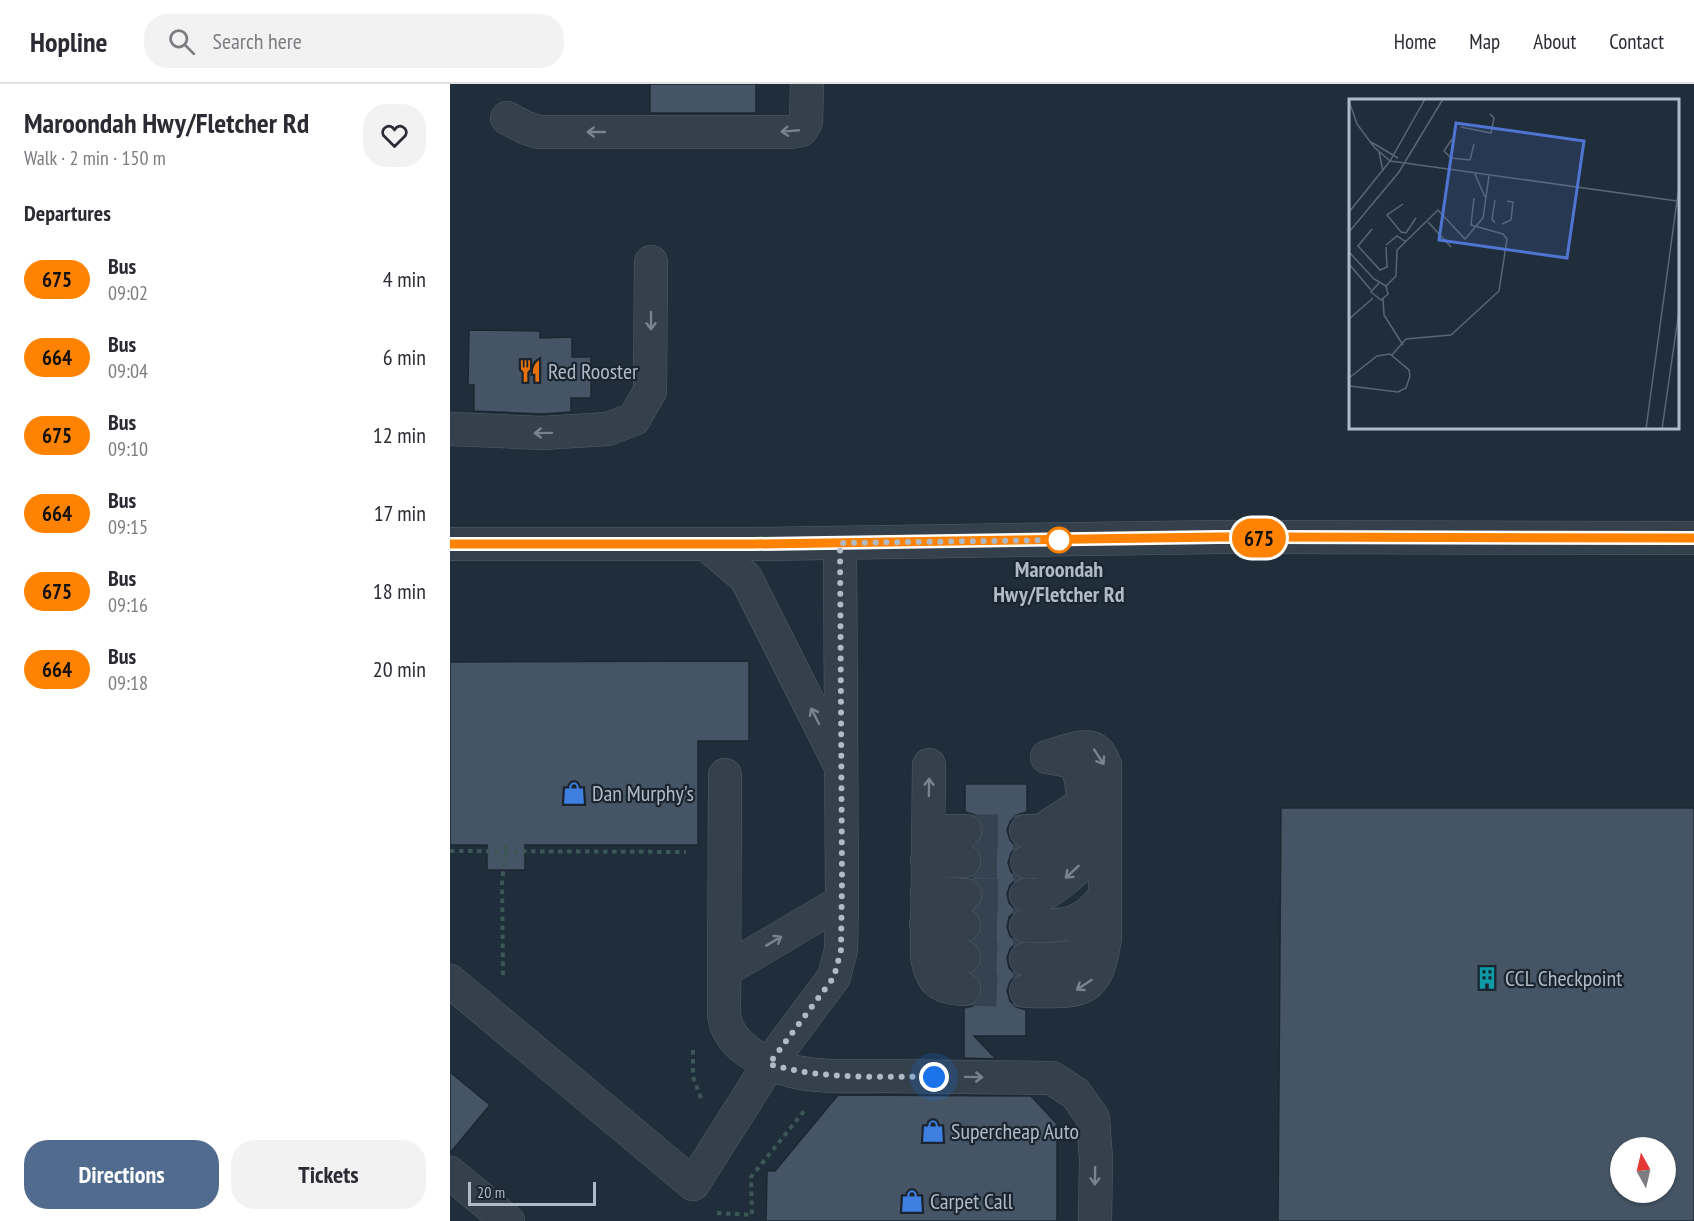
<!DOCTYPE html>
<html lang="en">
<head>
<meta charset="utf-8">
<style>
  :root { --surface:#fff; --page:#f2f2f3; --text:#2b2b33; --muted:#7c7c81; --line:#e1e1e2; --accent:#506b8e }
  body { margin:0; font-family:"PT Sans Narrow",sans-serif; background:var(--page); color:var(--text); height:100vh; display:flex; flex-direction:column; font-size:22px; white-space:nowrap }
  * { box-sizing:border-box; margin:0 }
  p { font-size:20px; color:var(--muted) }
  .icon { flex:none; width:33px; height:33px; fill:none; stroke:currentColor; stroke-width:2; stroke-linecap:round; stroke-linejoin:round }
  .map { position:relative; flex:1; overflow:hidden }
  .drawer { display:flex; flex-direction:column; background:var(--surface); width:450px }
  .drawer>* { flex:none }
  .badge { padding:0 12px; border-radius:20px; font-size:21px; line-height:39px }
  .needle { width:39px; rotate:352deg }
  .tools { position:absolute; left:1160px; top:1053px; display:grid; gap:12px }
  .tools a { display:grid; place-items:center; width:66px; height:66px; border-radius:50%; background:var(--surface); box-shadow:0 2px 4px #0004; font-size:30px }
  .scale { position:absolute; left:18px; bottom:15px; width:128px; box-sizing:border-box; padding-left:6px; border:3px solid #afbac8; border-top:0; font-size:16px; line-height:21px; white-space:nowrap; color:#afbac8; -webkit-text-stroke:4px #1a2530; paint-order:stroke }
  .you { position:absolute; width:30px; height:30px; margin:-15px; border:4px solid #fff; border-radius:50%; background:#1a73e8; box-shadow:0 0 0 9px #1a73e833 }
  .map>.badge { position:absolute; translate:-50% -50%; box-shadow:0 0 0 3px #fff }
  h2 { padding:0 24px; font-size:22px; line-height:54px }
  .round { display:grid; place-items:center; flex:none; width:63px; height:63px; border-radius:24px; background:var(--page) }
  .headline { display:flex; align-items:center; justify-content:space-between; height:102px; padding:0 24px }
  h1 { font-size:28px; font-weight:700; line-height:45px }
  .button { display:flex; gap:12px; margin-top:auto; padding:12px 24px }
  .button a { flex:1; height:69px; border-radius:24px; background:var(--accent); color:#fff; font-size:24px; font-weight:700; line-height:69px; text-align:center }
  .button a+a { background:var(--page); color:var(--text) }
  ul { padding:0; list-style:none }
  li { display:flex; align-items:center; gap:18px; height:78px; padding:0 24px }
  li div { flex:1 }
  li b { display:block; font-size:22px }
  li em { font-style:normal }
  li .badge { min-width:66px; font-weight:700; text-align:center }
  header { display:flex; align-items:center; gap:36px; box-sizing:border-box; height:84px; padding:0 30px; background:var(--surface); border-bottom:2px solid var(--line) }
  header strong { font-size:28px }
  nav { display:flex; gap:33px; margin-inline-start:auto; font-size:21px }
  .search { width:420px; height:54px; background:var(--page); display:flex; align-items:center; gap:15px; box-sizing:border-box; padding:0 21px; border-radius:24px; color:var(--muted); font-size:22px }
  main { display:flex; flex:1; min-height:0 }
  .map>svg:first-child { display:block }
</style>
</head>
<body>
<header>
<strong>Hopline</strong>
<div class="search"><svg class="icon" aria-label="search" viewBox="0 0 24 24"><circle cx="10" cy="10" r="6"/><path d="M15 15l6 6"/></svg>Search here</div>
<nav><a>Home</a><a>Map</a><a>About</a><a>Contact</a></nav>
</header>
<main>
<section class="drawer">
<div class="headline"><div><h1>Maroondah Hwy/Fletcher Rd</h1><p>Walk · 2 min · 150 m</p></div><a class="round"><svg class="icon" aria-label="heart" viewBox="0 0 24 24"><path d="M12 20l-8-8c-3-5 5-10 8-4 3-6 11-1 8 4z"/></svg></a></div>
<h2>Departures</h2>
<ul>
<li><span class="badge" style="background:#ff8200;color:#111">675</span><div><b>Bus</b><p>09:02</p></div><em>4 min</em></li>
<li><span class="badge" style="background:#ff8200;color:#111">664</span><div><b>Bus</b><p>09:04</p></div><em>6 min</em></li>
<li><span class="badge" style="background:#ff8200;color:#111">675</span><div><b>Bus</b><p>09:10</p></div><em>12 min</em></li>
<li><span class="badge" style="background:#ff8200;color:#111">664</span><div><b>Bus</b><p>09:15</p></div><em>17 min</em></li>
<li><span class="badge" style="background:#ff8200;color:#111">675</span><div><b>Bus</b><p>09:16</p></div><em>18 min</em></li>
<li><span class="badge" style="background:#ff8200;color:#111">664</span><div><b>Bus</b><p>09:18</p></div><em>20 min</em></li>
</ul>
<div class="button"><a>Directions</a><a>Tickets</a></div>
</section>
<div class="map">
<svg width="1244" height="1137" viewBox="0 0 1244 1137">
  <rect width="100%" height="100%" fill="#202e3c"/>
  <!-- building -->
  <g fill="#465565" stroke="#1c2732" stroke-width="1.5" fill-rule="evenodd">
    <rect x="200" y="0" width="106" height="29"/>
    <path d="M19 246 90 247V254L122 253V273H141V314H121V328L92 330 24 327V301H18Z"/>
    <path d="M299 577V657H248V761H75V786H37V761H0V578Z"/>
    <path d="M515 700H577V728L566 731 560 738 557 746 560 756 566 763 561 769 558 779 561 788 568 794 560 801 557 810 559 819 566 827 559 833 557 843 560 852 567 858 560 865 557 874 559 884 566 891 560 898 557 907 560 917 566 923 576 926V952H524L546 975 514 974V924L523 922 529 916 533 907 531 896 524 889 530 882 533 873 530 864 524 857 530 851 533 842 531 833 525 826 531 821 534 811 531 802 521 794 530 787 533 778 530 768 525 762 531 756 534 746 531 738 525 731 515 728Z"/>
    <path d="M831 724H1244V1137H828ZM1170 1064H1215V1108H1170Z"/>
    <path d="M0 988 40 1021 0 1069Z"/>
    <path d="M388 1011 581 1012 607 1040V1137H316L317 1087H325Z"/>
  </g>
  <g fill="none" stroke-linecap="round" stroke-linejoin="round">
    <!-- minor-tunnel -->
    <g stroke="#354351" stroke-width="33" stroke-dasharray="33 16" stroke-linecap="butt">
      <path d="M515 747H576"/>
      <path d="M514 777 577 778"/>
      <path d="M515 811H576"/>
      <path d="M514 841 576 842"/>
      <path d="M514 873 576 875"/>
      <path d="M514 905 576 907"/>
    </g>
    <!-- minor casing -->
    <g stroke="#525d69" stroke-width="34">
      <g id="minor">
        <path d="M57 34 76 44 89 48H340L351 46 356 38 357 0"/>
        <path d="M0 345 92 349 158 345 184 335 200 307 201 178"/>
        <path d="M0 460H304L769 453 1244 454"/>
        <path d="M257 461 296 494 389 679"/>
        <path d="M479 681 477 872C481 897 488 904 514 905"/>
        <path d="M275 691 274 929C276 962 314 980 342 987 369 994 405 992 433 992 489 993 546 993 602 994L626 1010 643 1034 646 1075 645 1137"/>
        <path d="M478 747H515"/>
        <path d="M576 747H591L634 719"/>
        <path d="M477 777H514"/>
        <path d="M577 778H591L634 750"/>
        <path d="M477 809 515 811"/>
        <path d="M576 811C581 811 586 812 590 811 600 809 629 785 633 776 638 764 634 695 627 684 621 675 607 675 597 673"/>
        <path d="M476 840 514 841"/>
        <path d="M576 842C614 841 629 845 655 812"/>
        <path d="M477 872 514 873"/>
        <path d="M576 875C616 875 630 880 655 844"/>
        <path d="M274 887 392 817"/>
        <path d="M0 897 243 1100 319 980 384 893 391 866 392 817 390 459"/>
        <path d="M576 907C628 907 647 914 655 853V681C653 677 652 672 648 668 638 656 610 670 597 673"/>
        <path d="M0 1089 58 1137"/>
      </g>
    </g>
    <!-- path -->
    <g stroke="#3d5757" stroke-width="4" stroke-dasharray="4.5 4.5" stroke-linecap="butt">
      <path d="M0 767 236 768"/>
      <path d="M53 891 52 799 56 761"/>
      <path d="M243 966V993L251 1014"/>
      <path d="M267 1129 302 1131 301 1093 354 1027"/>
    </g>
    <!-- minor -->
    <use href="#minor" stroke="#34404c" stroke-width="33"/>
  </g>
  <!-- one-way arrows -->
  <defs><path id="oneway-shaft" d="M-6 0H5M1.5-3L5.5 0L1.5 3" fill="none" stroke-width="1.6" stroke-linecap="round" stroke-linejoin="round" transform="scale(1.5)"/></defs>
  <g stroke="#788390">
    <use href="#oneway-shaft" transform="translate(340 47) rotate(175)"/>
    <use href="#oneway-shaft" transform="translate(146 48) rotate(-180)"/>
    <use href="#oneway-shaft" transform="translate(201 237) rotate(90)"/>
    <use href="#oneway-shaft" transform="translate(93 349) rotate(179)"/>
    <use href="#oneway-shaft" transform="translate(365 632) rotate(-117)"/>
    <use href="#oneway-shaft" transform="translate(649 673) rotate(57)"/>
    <use href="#oneway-shaft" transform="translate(479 703) rotate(-89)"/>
    <use href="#oneway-shaft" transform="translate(622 788) rotate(137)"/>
    <use href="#oneway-shaft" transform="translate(324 857) rotate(-31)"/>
    <use href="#oneway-shaft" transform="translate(634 901) rotate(147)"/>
    <use href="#oneway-shaft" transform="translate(524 993) rotate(1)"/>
    <use href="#oneway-shaft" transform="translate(645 1092) rotate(91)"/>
  </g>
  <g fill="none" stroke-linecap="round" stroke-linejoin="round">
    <!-- line casing -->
    <g stroke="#fff" stroke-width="14">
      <path id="line" d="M0 460H304L769 453 1244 454"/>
    </g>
    <!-- line -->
    <use href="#line" stroke="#ff8200" stroke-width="9"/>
    <!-- walk -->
    <path stroke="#afbac8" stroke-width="6" stroke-dasharray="0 10.8" d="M484 993C429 992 372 996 319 980L384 893 391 866 392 795 390 459 609 456"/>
  </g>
  <!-- icons -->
  <defs>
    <g id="restaurant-bare" transform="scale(1.8)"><path d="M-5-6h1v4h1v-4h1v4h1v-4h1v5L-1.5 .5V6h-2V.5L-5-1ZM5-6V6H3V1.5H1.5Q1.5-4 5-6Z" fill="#e8710a" stroke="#1a2530" stroke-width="2.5" paint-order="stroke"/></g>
    <g id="shop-bare" transform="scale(1.8)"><path d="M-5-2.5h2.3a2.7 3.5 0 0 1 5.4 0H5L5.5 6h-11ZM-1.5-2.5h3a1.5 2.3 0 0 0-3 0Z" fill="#3f7fe0" stroke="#1a2530" stroke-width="2.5" paint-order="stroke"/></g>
    <g id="building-bare" transform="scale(1.8)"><path d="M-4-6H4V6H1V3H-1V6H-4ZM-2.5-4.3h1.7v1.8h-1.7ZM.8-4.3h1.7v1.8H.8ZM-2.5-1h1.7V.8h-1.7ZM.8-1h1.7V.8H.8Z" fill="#0f9aa8" stroke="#1a2530" stroke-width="2.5" paint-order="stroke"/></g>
  </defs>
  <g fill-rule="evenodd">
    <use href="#restaurant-bare" x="80" y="287"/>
    <use href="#shop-bare" x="124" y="709"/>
    <use href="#building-bare" x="1037" y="894"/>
    <use href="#shop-bare" x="483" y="1047"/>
    <use href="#shop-bare" x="462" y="1117"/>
  </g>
  <!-- markers -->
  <circle fill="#fff" stroke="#ff8200" stroke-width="3" cx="609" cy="456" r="12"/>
  <g text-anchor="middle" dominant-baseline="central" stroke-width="4.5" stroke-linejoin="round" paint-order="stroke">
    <!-- poi labels -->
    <g font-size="22" fill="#afbac8" stroke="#1a2530" text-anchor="start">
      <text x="98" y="287">Red Rooster</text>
      <text x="142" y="709">Dan Murphy's</text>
      <text x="1055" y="894">CCL Checkpoint</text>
      <text x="501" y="1047">Supercheap Auto</text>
      <text x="480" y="1117">Carpet Call</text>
    </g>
    <!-- stop labels -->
    <g font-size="22" font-weight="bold" fill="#afbac8" stroke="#1a2530">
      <text x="609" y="485">Maroondah<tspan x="609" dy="25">Hwy/Fletcher Rd</tspan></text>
    </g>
  </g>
  <!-- overview -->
  <g transform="translate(899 15)">
    <rect width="330" height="330" fill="#202e3c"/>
    <path fill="none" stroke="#596674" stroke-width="1.5" d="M0 2 8 25 25 48 41 62 56 64M112 28 142 34 145 19 141 15M103 40 95 52 102 59 121 61 125 45M22 43 49 59M30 53 34 72M56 64 328 102M126 75 136 98M146 101 143 120 146 124M54 105 38 116 52 133 57 134 67 119M0 113 41 62 76 0M79 123 102 148M153 125 162 121 164 103 158 102M23 130 9 147 31 171 38 168 37 148M0 133 50 73 94 0M37 146 48 137 57 143M0 153 25 180 37 187 39 195 32 201 22 193 30 184M0 165 22 191M37 187 47 177 48 151 89 111 116 140 134 119 140 77M34 200 35 216 54 246M0 220 24 199M43 256 57 240 102 236 150 192 158 140 154 135 122 126 125 99M0 279 28 257 41 255 60 271 61 277 57 289 49 293 0 287M297 330 330 87M313 330 330 212"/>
    <path fill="#5074d2" fill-opacity="0.15" stroke="#5074d2" stroke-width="3" d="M107 24 235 42 218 159 90 141Z"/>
    <rect width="330" height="330" fill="none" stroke="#afbac8" stroke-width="3"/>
  </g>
</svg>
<div class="tools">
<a><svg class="needle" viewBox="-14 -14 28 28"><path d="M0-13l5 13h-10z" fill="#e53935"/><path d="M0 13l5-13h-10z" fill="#7c7c81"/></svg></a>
</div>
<div class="scale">20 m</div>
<div class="you" style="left:484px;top:993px"></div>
<b class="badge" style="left:809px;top:454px;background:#ff8200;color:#111">675</b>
</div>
</main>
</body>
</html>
